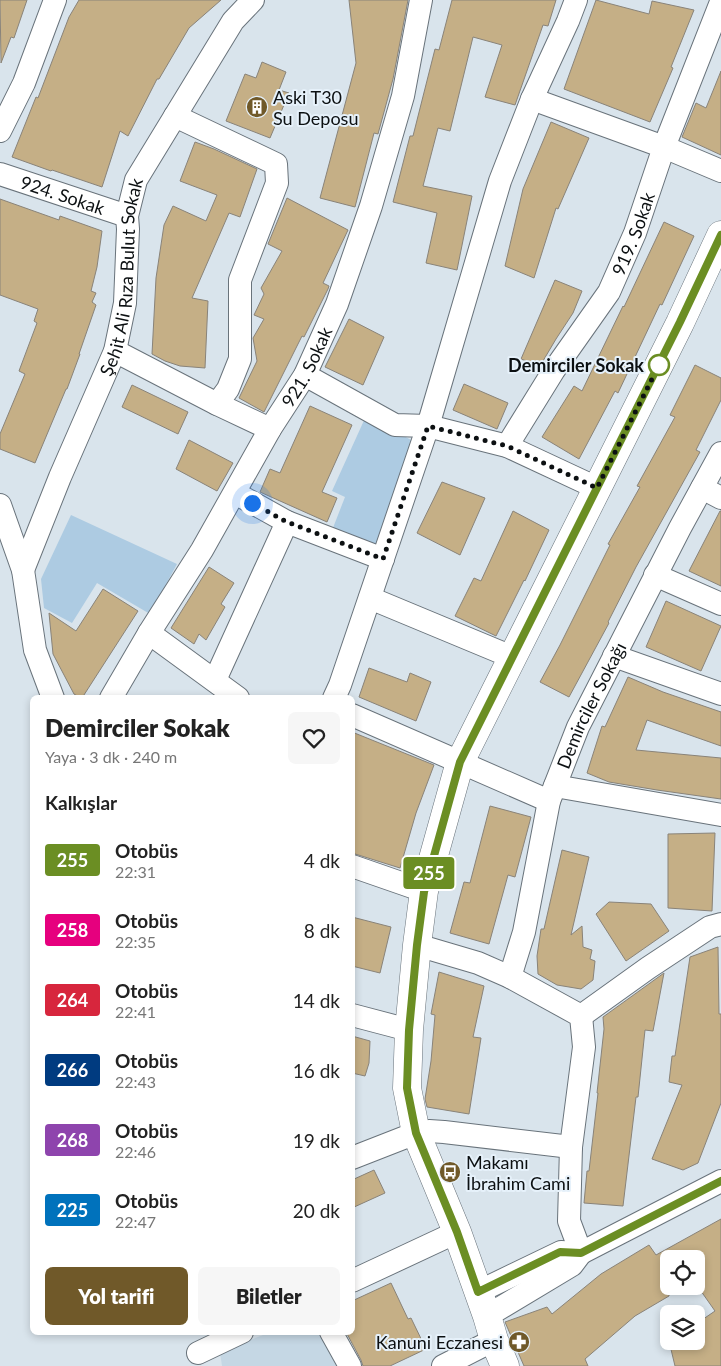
<!DOCTYPE html>
<html lang="tr">
<head>
<meta charset="utf-8">
<style>
  :root { --surface:#fff; --page:#f6f6f6; --text:#222; --muted:#767676; --accent:#705929 }
  body { margin:0; font-family:Lato,sans-serif; background:var(--page); color:var(--text); height:100vh; display:flex; flex-direction:column; font-size:19px; white-space:nowrap }
  * { box-sizing:border-box; margin:0 }
  p { font-size:16px; color:var(--muted) }
  .icon { flex:none; width:28px; height:28px; fill:none; stroke:currentColor; stroke-width:2; stroke-linecap:round; stroke-linejoin:round }
  .map { position:relative; flex:1; overflow:hidden }
  .details { position:absolute; left:30px; top:695px; width:325px; height:640px; display:flex; flex-direction:column; background:var(--surface); border-radius:8px; box-shadow:0 2px 8px #0003 }
  .details>* { flex:none }
  .badge { padding:0 10px; border-radius:4px; font-size:18px; line-height:32px }
  .controls { position:absolute; left:660px; top:1250px; display:grid; gap:10px }
  .controls a { display:grid; place-items:center; width:45px; height:45px; border-radius:8px; background:var(--surface); box-shadow:0 2px 8px #0003; font-size:25px }
  .you { position:absolute; width:25px; height:25px; margin:-12px; border:4px solid #fff; border-radius:50%; background:#1a73e8; box-shadow:0 0 0 8px #1a73e833 }
  .map>.badge { position:absolute; translate:-50% -50%; box-shadow:0 0 0 2px #fff }
  h2 { padding:0 15px; font-size:19px; line-height:45px }
  .round { display:grid; place-items:center; flex:none; width:52px; height:52px; border-radius:8px; background:var(--page) }
  .summary { display:flex; align-items:center; justify-content:space-between; height:85px; padding:0 15px }
  h1 { font-size:24px; font-weight:800; line-height:38px }
  .action { display:flex; gap:10px; margin-top:auto; padding:10px 15px }
  .action a { flex:1; height:58px; border-radius:8px; background:var(--accent); color:#fff; font-size:20px; font-weight:800; line-height:58px; text-align:center }
  .action a+a { background:var(--page); color:var(--text) }
  ul { padding:0; list-style:none }
  li { display:flex; align-items:center; gap:15px; height:70px; padding:0 15px }
  li div { flex:1 }
  li b { display:block; font-size:19px }
  li em { font-style:normal }
  li .badge { min-width:55px; font-weight:700; text-align:center }
  .map>svg:first-child { display:block }
</style>
</head>
<body>
<div class="map">
<svg width="721" height="1366" viewBox="0 0 721 1366">
  <rect width="100%" height="100%" fill="#d9e4ec"/>
  <!-- built -->
  <path fill="#c5d7e4" d="M268 1333H322L340 1366H222L220 1352Z"/>
  <!-- green -->
  <g fill="#adcbe2">
    <path d="M366 416 415 442 380 552 331 533 345 497 332 491Z"/>
    <path d="M71 515 177 564 150 614 97 583 72 623 44 608 41 579Z"/>
  </g>
  <!-- building -->
  <g fill="#c5af86" stroke="#898379">
    <path d="M0 0H27L14 38 11 37 1 63Z"/>
    <path d="M79 0H221L189 28 159 79H157L128 136 120 131 102 187 52 170 51 171 12 157 36 97 38 98 69 17Z"/>
    <path d="M349 0H408L393 79 378 134 374 133 355 207 320 198 356 63Z"/>
    <path d="M452 0H556L548 26 543 25 515 105 485 97 502 45 473 37 450 131 438 128 423 186 472 196 457 270 426 263 437 213 393 202 410 136H413L435 49 439 50Z"/>
    <path d="M596 0 649 14 652 1 694 10 671 67 673 68 650 122 564 89Z"/>
    <path d="M262 62 286 72 279 90 289 93 270 138 226 121 245 74 256 78Z"/>
    <path d="M721 71V155L682 137 696 103 706 108Z"/>
    <path d="M551 122 589 138 558 209 556 208 534 278 505 266 523 189Z"/>
    <path d="M195 142 214 149 257 169 240 217 229 213 192 298 208 301 205 368 180 366 165 361 152 354 156 278 164 225 173 206 206 221 217 195 180 181Z"/>
    <path d="M287 198 348 230 323 283 329 286 328 289 304 337 302 336 264 412 239 398 257 361 253 338 264 319 254 315 264 294 261 288 282 251 268 244Z"/>
    <path d="M0 199 59 220 60 216 102 231 97 267 91 291 96 293 92 302 96 305 79 354H80L67 389H66L35 463 0 449V434L25 374 19 371 37 323 34 321 38 309 0 295Z"/>
    <path d="M664 222 694 236 662 305 660 304 618 393 615 391 579 459 542 437 574 386 582 391 623 306 624 307Z"/>
    <path d="M555 280 582 291 573 313 556 339 540 366 521 359Z"/>
    <path d="M349 319 384 337 363 385 325 367Z"/>
    <path d="M695 365 721 378V400L696 450 700 452 636 567 608 622 609 623 569 697 540 682 560 645 610 545 608 544 640 487 637 486 675 417 670 415Z"/>
    <path d="M464 384 508 403 497 429 453 410Z"/>
    <path d="M132 385 188 412 178 434 122 407Z"/>
    <path d="M310 406 352 425 322 492 337 498 327 522 260 492 270 469 280 473Z"/>
    <path d="M189 440 233 463 217 491 176 469Z"/>
    <path d="M442 482 485 498 460 555 417 533Z"/>
    <path d="M513 511 549 530 525 581 524 580 496 636 455 616 474 578 481 581Z"/>
    <path d="M720 511H721V586L689 571Z"/>
    <path d="M209 567 234 583 221 604 225 607 206 640 199 634 194 644 171 628Z"/>
    <path d="M103 589 138 611 82 698H81L74 694 53 654 49 613 76 631Z"/>
    <path d="M666 601 721 626 701 671 646 647Z"/>
    <path d="M369 668 407 682 410 673 431 682 416 721 359 697Z"/>
    <path d="M628 677 663 692 721 712V746L647 720 636 750 721 758V799L657 790 609 782 587 773 602 726 605 727Z"/>
    <path d="M352 732 434 765 416 813 400 868 352 853Z"/>
    <path d="M490 806 531 817 515 877 508 875 489 944 450 933 464 882 470 883Z"/>
    <path d="M715 833 712 911 668 908V834Z"/>
    <path d="M562 850 589 857 571 935 582 926 583 947 592 950 590 959 595 961 593 980 581 989 557 985 538 974 537 956 541 929H544Z"/>
    <path d="M609 902 651 904 669 931 626 961 596 914Z"/>
    <path d="M352 917 391 927 380 973 352 966Z"/>
    <path d="M718 947 719 1014H721V1103L698 1163 683 1170 652 1159 682 1085 669 1082 672 1056H675L690 957Z"/>
    <path d="M439 972 484 986 473 1037 481 1038 469 1114 427 1107 425 1099 431 1061 435 1015 431 1014Z"/>
    <path d="M664 973 653 1031 645 1030 638 1097H636L623 1206 584 1203 587 1171H589L598 1093H597L604 1029 603 1017Z"/>
    <path d="M352 1036 370 1041 369 1063 365 1076 352 1073Z"/>
    <path d="M374 1170 385 1193 352 1208V1180Z"/>
    <path d="M721 1219V1366H675L669 1341H696V1324L715 1311 696 1284V1259H669V1296L635 1316 585 1359 588 1366H524L505 1322 547 1307 552 1314 601 1274 649 1245 656 1255Z"/>
    <path d="M391 1283 408 1319 411 1318 426 1349 390 1366H363L361 1360 346 1332H352V1301Z"/>
  </g>
  <g fill="none" stroke-linecap="round" stroke-linejoin="round">
    <!-- minor casing -->
    <g stroke="#69737b" stroke-width="24">
      <g id="minor">
        <path d="M532 99 664 147 721 171"/>
        <path d="M175 116 276 164 277 183 240 280V359L228 389 217 404"/>
        <path d="M0 131 24 83 55 0"/>
        <path id="s1" d="M0 174 127 216"/>
        <path d="M115 351 217 404 270 429"/>
        <path d="M305 375 395 425 428 426 507 446 597 488"/>
        <path id="s2" d="M507 446 554 370 609 292 635 233 664 147 721 2"/>
        <path d="M702 488 721 498"/>
        <path d="M235 493 287 522 383 559"/>
        <path d="M0 505 23 570 35 650 53 698"/>
        <path id="s3" d="M23 570 60 477 115 351 125 303 128 229 127 216 136 180 233 21 253 0"/>
        <path d="M655 575 721 604"/>
        <path d="M370 598 512 657"/>
        <path d="M149 633 238 698"/>
        <path d="M614 656 721 694"/>
        <path d="M215 680 287 522"/>
        <path id="s4" d="M111 698 149 633 202 550 270 429 305 375 337 304 371 206 403 96 421 0"/>
        <path d="M334 698 340 685 428 426 500 181 532 99 568 21 576 0"/>
        <path d="M352 715 549 801"/>
        <path d="M555 786 721 815"/>
        <path d="M352 866 424 891"/>
        <path d="M417 945 478 963 510 977 581 1016 584 1047 571 1147 569 1221 581 1253"/>
        <path id="s5" d="M510 977 524 932 549 801 578 727 680 528 721 453"/>
        <path d="M352 1015 409 1030"/>
        <path d="M581 1016 648 968 710 927 721 924"/>
        <path d="M352 1158 416 1133 429 1131 444 1132 571 1147"/>
        <path d="M352 1281 457 1232"/>
        <path d="M478 1292 561 1252 581 1253 721 1181"/>
        <path d="M487 1316 572 1265 581 1253"/>
        <path d="M331 1332 350 1366"/>
        <path d="M198 1353 242 1332"/>
        <path d="M443 1366 494 1340"/>
      </g>
    </g>
    <!-- major casing -->
    <g stroke="#69737b" stroke-width="29">
      <path id="major" d="M505 1366 494 1340 487 1316 457 1232 416 1133 407 1088 409 1030 417 945 424 891 460 762 680 323 721 235"/>
    </g>
    <!-- minor -->
    <use href="#minor" stroke="#fff" stroke-width="22"/>
    <!-- major -->
    <use href="#major" stroke="#fff" stroke-width="28"/>
  </g>
  <g fill="none" stroke-linecap="round" stroke-linejoin="round">
    <!-- line casing -->
    <g stroke="#fff" stroke-width="11">
      <path id="line" d="M721 235 680 322 460 762 424 892 417 945 409 1030 407 1088 416 1133 457 1232 478 1292 560 1252 581 1253 721 1181"/>
    </g>
    <!-- line -->
    <use href="#line" stroke="#6b8e23" stroke-width="8"/>
    <!-- walk -->
    <path stroke="#0c1012" stroke-width="5" stroke-dasharray="0 9" d="M252 503 287 522 383 559 428 426 507 446 597 488 659 365"/>
  </g>
  <!-- icons -->
  <defs>
    <g id="building-disc" transform="scale(1.125)"><circle r="9.5" fill="#705929" stroke="#e6f1fa"/><path d="M-4-6H4V6H1V3H-1V6H-4ZM-2.5-4.3h1.7v1.8h-1.7ZM.8-4.3h1.7v1.8H.8ZM-2.5-1h1.7V.8h-1.7ZM.8-1h1.7V.8H.8Z" fill="#fff"/></g>
    <g id="bus-disc" transform="scale(1.125)"><circle r="9.5" fill="#705929" stroke="#e6f1fa"/><path d="M-5-6H5V4H4V6H2V4H-2V6H-4V4H-5ZM-3.5-4V0h7V-4ZM-3.5 1.2v1.5H-2V1.2ZM2 1.2v1.5H3.5V1.2Z" fill="#fff"/></g>
    <g id="pharmacy-disc" transform="scale(1.125)"><circle r="9.5" fill="#705929" stroke="#e6f1fa"/><path d="M-2-6h4v4h4v4h-4v4h-4v-4h-4v-4h4Z" fill="#fff"/></g>
  </defs>
  <g fill-rule="evenodd">
    <use href="#building-disc" x="257" y="107"/>
    <use href="#bus-disc" x="450" y="1172"/>
    <use href="#pharmacy-disc" x="519" y="1342"/>
  </g>
  <!-- markers -->
  <circle fill="#fff" stroke="#6b8e23" stroke-width="2.5" cx="659" cy="365" r="10"/>
  <g text-anchor="middle" dominant-baseline="central" stroke-width="4" stroke-linejoin="round" paint-order="stroke">
    <!-- poi labels -->
    <g font-size="18" fill="#0c1012" stroke="#e6f1fa" text-anchor="start">
      <text x="273" y="97">Aski T30<tspan x="273" dy="21">Su Deposu</tspan></text>
      <text x="466" y="1162">Makamı<tspan x="466" dy="21">İbrahim Cami</tspan></text>
      <text x="503" y="1342" text-anchor="end">Kanuni Eczanesi</text>
    </g>
    <!-- street labels -->
    <g font-size="18" fill="#0c1012" stroke="#e6f1fa">
      <text stroke="none"><textPath href="#s1" startOffset="66">924. Sokak</textPath></text>
      <text stroke="none"><textPath href="#s2" startOffset="248">919. Sokak</textPath></text>
      <text stroke="none"><textPath href="#s3" startOffset="312">Şehit Ali Rıza Bulut Sokak</textPath></text>
      <text stroke="none"><textPath href="#s4" startOffset="385">921. Sokak</textPath></text>
      <text stroke="none"><textPath href="#s5" startOffset="285">Demirciler Sokağı</textPath></text>
    </g>
    <!-- stop labels -->
    <g font-size="18" font-weight="bold" fill="#0c1012" stroke="#e6f1fa" text-anchor="end">
      <text x="644" y="365">Demirciler Sokak</text>
    </g>
  </g>
</svg>
<div class="controls">
<a><svg class="icon" aria-label="locate" viewBox="0 0 24 24"><circle cx="12" cy="12" r="6"/><path d="M12 2v4M12 18v4M2 12h4M18 12h4"/></svg></a>
<a><svg class="icon" aria-label="layers" viewBox="0 0 24 24"><path d="M12 4l9 5-9 5-9-5zM3 14l9 5 9-5"/></svg></a>
</div>
<div class="you" style="left:252px;top:503px"></div>
<b class="badge" style="left:429px;top:873px;background:#6b8e23;color:#fff">255</b>
<section class="details">
<div class="summary"><div><h1>Demirciler Sokak</h1><p>Yaya · 3 dk · 240 m</p></div><a class="round"><svg class="icon" aria-label="heart" viewBox="0 0 24 24"><path d="M12 20l-8-8c-3-5 5-10 8-4 3-6 11-1 8 4z"/></svg></a></div>
<h2>Kalkışlar</h2>
<ul>
<li><span class="badge" style="background:#6b8e23;color:#fff">255</span><div><b>Otobüs</b><p>22:31</p></div><em>4 dk</em></li>
<li><span class="badge" style="background:#e6007e;color:#fff">258</span><div><b>Otobüs</b><p>22:35</p></div><em>8 dk</em></li>
<li><span class="badge" style="background:#d7263d;color:#fff">264</span><div><b>Otobüs</b><p>22:41</p></div><em>14 dk</em></li>
<li><span class="badge" style="background:#003b80;color:#fff">266</span><div><b>Otobüs</b><p>22:43</p></div><em>16 dk</em></li>
<li><span class="badge" style="background:#8e44ad;color:#fff">268</span><div><b>Otobüs</b><p>22:46</p></div><em>19 dk</em></li>
<li><span class="badge" style="background:#0072bc;color:#fff">225</span><div><b>Otobüs</b><p>22:47</p></div><em>20 dk</em></li>
</ul>
<div class="action"><a>Yol tarifi</a><a>Biletler</a></div>
</section>
</div>
</body>
</html>
